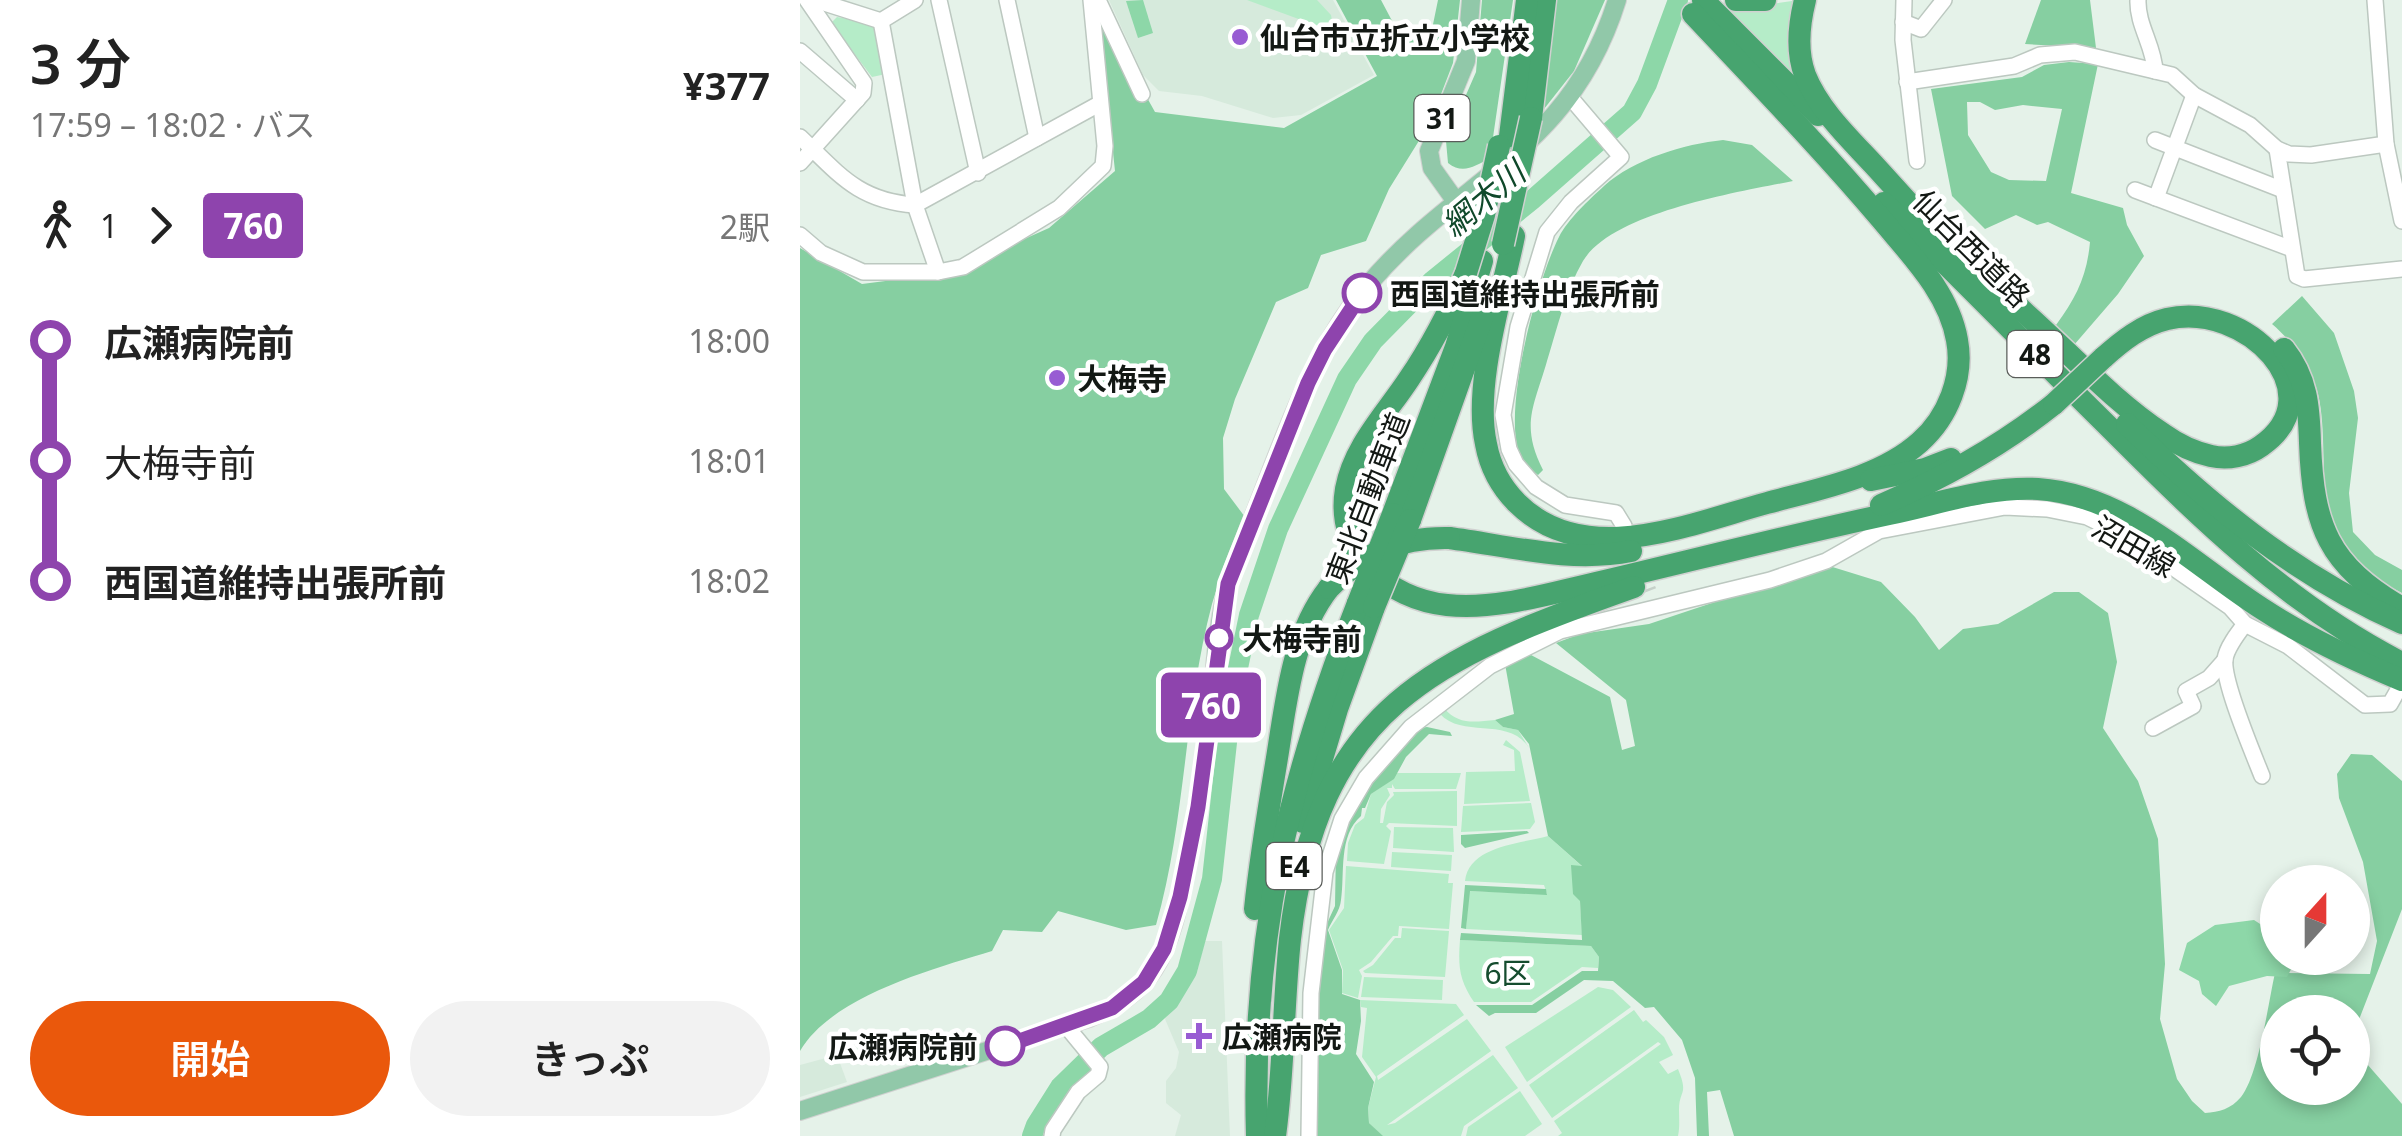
<!DOCTYPE html>
<html lang="ja">
<head>
<meta charset="utf-8">
<style>
  :root { --surface:#fff; --page:#f2f2f2; --text:#222; --muted:#767676; --accent:#ea580c }
  body { margin:0; font-family:"Noto Sans","Noto Sans JP",sans-serif; background:var(--page); color:var(--text); height:100vh; display:flex; flex-direction:column; font-size:38px; white-space:nowrap }
  * { box-sizing:border-box; margin:0 }
  p { font-size:32px; color:var(--muted) }
  .icon { flex:none; width:55px; height:55px; fill:none; stroke:currentColor; stroke-width:2; stroke-linecap:round; stroke-linejoin:round }
  .map { position:relative; flex:1; overflow:hidden }
  .drawer { display:flex; flex-direction:column; background:var(--surface); width:800px }
  .drawer>* { flex:none }
  .badge { padding:0 20px; border-radius:8px; font-size:35px; line-height:65px }
  .needle { width:65px; rotate:21deg }
  .controls { position:absolute; left:1460px; top:865px; display:grid; gap:20px }
  .controls a { display:grid; place-items:center; width:110px; height:110px; border-radius:50%; background:var(--surface); box-shadow:0 5px 15px #0003; font-size:50px }
  .map>.badge { position:absolute; translate:-50% -50%; box-shadow:0 0 0 5px #fff }
  .legs { display:flex; align-items:center; gap:15px; height:110px; padding:0 30px; font-size:32px }
  .legs p { margin-inline-start:auto }
  .overview { display:flex; align-items:center; justify-content:space-between; height:170px; padding:0 30px }
  h1 { font-size:55px; font-weight:600; line-height:75px }
  .action { display:flex; gap:20px; margin-top:auto; padding:20px 30px }
  .action a { flex:1; height:115px; border-radius:60px; background:var(--accent); color:#fff; font-size:40px; font-weight:600; line-height:115px; text-align:center }
  .action a+a { background:var(--page); color:var(--text) }
  ul { padding:0 30px; list-style:none }
  li { display:flex; align-items:center; gap:35px; height:120px; font-size:38px }
  li i { display:grid; place-items:center; width:15px; height:100%; margin:0 12px; background:currentColor }
  li i::after { content:''; width:25px; height:25px; margin:-12px; border:8px solid; border-radius:50%; background:var(--surface) }
  li p { margin-inline-start:auto }
  li:first-child i { background:linear-gradient(#0000 50%,currentColor 0) }
  li:last-child i { background:linear-gradient(currentColor 50%,#0000 0) }
  main { display:flex; flex:1; min-height:0 }
  .map>svg:first-child { display:block }
</style>
</head>
<body>
<main>
<section class="drawer">
<div class="overview"><div><h1>3 分</h1><p>17:59 – 18:02 · バス</p></div><b>¥377</b></div>
<div class="legs"><svg class="icon" aria-label="walk" viewBox="0 0 24 24"><circle cx="13" cy="4" r="2"/><path d="M13 8l-2 6 4 7M11 14l-3 7M7 12l3-4h3l4 4"/></svg>1<svg class="icon" aria-label="forward" viewBox="0 0 24 24"><path d="M9 5l7 7-7 7"/></svg><b class="badge" style="background:#8e44ad;color:#fff">760</b><p>2駅</p></div>
<ul>
<li><i style="color:#8e44ad"></i><b>広瀬病院前</b><p>18:00</p></li>
<li><i style="color:#8e44ad"></i><span>大梅寺前</span><p>18:01</p></li>
<li><i style="color:#8e44ad"></i><b>西国道維持出張所前</b><p>18:02</p></li>
</ul>
<div class="action"><a>開始</a><a>きっぷ</a></div>
</section>
<div class="map">
<svg width="1602" height="1136" viewBox="0 0 1602 1136">
  <rect width="100%" height="100%" fill="#e5f2e9"/>
  <!-- built -->
  <g fill="#d6eadc">
    <path d="M309 0H533L574 75 501 115 473 118 402 96 359 91 343 75Z"/>
    <path d="M405 941H422L430 1136H375L381 1115 366 1103V1081L376 1068 379 1052 365 1019 396 976Z"/>
    <path d="M37 1055 47 1082 0 1097V1065Z"/>
  </g>
  <!-- green -->
  <g fill="#b5ecc8">
    <path d="M447 0H517L531 15 534 32Z"/>
    <path d="M917 0 938 9 999 0 1007 91Z"/>
    <path d="M37 17 75 24 86 74 72 77 31 23Z"/>
    <path d="M644 708C658 725 674 722 695 720L703 727 718 730 729 748C709 716 663 739 640 714Z"/>
    <path d="M706 740 720 752 730 801 664 804 666 772 715 771 714 750 703 745Z"/>
    <path d="M595 773H661L656 789H595L592 784V788H587L590 795 581 809 580 823H583L587 802 594 795 593 792 657 791V826L589 823 586 826 591 831 584 864 547 861 548 843 555 825 564 818 571 794 593 779Z"/>
    <path d="M731 803 735 822 730 829 661 832 663 806Z"/>
    <path d="M594 827 653 828 654 852 593 848Z"/>
    <path d="M748 836 784 868 780 901 782 935 666 929 669 891 747 894 744 885 665 881C669 846 719 844 748 836Z"/>
    <path d="M592 852 652 855 651 871 591 867Z"/>
    <path d="M546 866 649 874 648 883H653L649 929 599 926 598 936H593L571 962 559 970 562 976 558 998 542 993 543 970 529 930 544 908Z"/>
    <path d="M602 928 649 931 645 977 565 973 563 971 573 965 595 938H601Z"/>
    <path d="M660 940 791 946 799 957 798 968 782 967 731 1002H674C659 980 658 966 660 940Z"/>
    <path d="M564 977 643 980 642 1000 561 997Z"/>
    <path d="M798 987 813 990 831 1007 727 1082 705 1047Z"/>
    <path d="M560 1000 656 1004 664 1015 577 1076 578 1080 667 1019 691 1051 587 1125 595 1123 693 1055 718 1088 664 1126 661 1136H582L569 1123 568 1108 576 1077 562 1057 567 1008 561 1007Z"/>
    <path d="M834 1010 843 1022 846 1020 864 1037 873 1055 859 1062 868 1074 878 1069C889 1096 879 1089 879 1110 879 1119 880 1126 878 1136H758L762 1133 754 1121 861 1044 858 1042 752 1118 729 1085Z"/>
    <path d="M720 1091 742 1124 725 1136H666L668 1127Z"/>
  </g>
  <!-- forest -->
  <g fill="#86cfa1" fill-rule="evenodd">
    <path d="M536 0H581L599 34 630 39 638 0H660L653 63 630 123 589 189 566 241 521 255 508 288 476 302 435 399 423 438 424 489 445 517C433 546 421 574 412 604 384 709 386 820 356 925L326 930 258 911 242 932 203 930 192 951C133 969 32 996 0 1051V248L62 284 148 273 249 228 315 171 298 10 355 112 484 128 577 76Z"/>
    <path d="M682 0H713L690 158C675 166 663 175 648 163L646 141 676 72Z"/>
    <path d="M756 0H805L774 71 744 109Z"/>
    <path d="M1241 0H1290L1296 48 1225 44Z"/>
    <path d="M1269 62 1298 64 1271 193 1323 208 1327 225 1344 256 1318 294 1274 345 1256 325C1276 298 1287 276 1290 242L1248 222 1237 225 1216 215 1185 229 1152 196 1131 89 1222 77 1244 65ZM1167 102H1180L1195 110 1223 105 1262 109 1246 181 1209 180 1191 172 1168 135Z"/>
    <path d="M923 140 952 145 993 181C939 192 813 212 783 261 766 290 757 329 747 361 734 407 720 424 743 470L738 475C730 469 723 462 719 452 703 408 737 280 759 237 768 219 789 200 804 186 834 159 884 144 923 140Z"/>
    <path d="M1502 296 1534 333 1554 391 1558 418 1549 493 1553 532 1575 555 1602 570V593C1587 585 1569 575 1557 564 1510 519 1531 449 1518 394 1512 368 1492 341 1472 324Z"/>
    <path d="M1026 565 1081 582 1115 617 1139 650 1163 629 1198 624 1254 592H1279L1308 613 1317 662 1303 728 1338 781 1358 839 1365 964 1360 1019 1377 1079 1392 1101 1405 1113C1419 1112 1431 1109 1441 1097 1459 1074 1468 1004 1475 973L1570 974 1577 941 1563 862 1539 798 1537 774 1551 754 1572 755 1602 781V909L1553 1035 1552 1012H1478V1088H1552L1553 1048 1602 1104V1136H934L920 1090 907 1092 909 1136H897L895 1078 882 1040 854 1007 845 1008 813 981 784 980 736 1013H695L689 1016 676 1005H732L782 971H798L799 957 791 946 660 940 661 933 782 940 780 901 773 894 771 865 782 866 748 836 729 744 718 730 703 727 695 720 714 714 705 664 731 655 810 697 822 750 835 746 826 700 756 643 780 634 849 624Z"/>
    <path d="M627 727 650 732 652 736 629 734 606 757 594 779 571 794 565 808H562L561 816C538 836 545 873 541 900 540 911 532 920 528 930L542 970V994L560 1000 561 1021 556 1054 574 1082 568 1108 569 1123 583 1136H514L516 1005 524 930 535 906 536 847 564 790 620 728Z"/>
    <path d="M727 831 729 833 665 848 661 844V835Z"/>
    <path d="M665 885 746 889 747 895 670 891 666 929 661 928Z"/>
  </g>
  <!-- water -->
  <g fill="#8dd7a8">
    <path d="M343 0 353 33 338 38 326 1Z"/>
    <path d="M1454 920 1477 935 1478 958H1497L1487 977 1467 976 1429 986 1416 1006 1402 994 1399 981 1379 970 1387 943 1415 925Z"/>
  </g>
  <g fill="none" stroke-linecap="round" stroke-linejoin="round">
    <!-- river -->
    <path stroke="#8dd7a8" stroke-width="20" d="M232 1136 236 1125 260 1087 301 1047 349 1019 369 1001 387 971 412 879 432 697 449 615 478 529 547 379 573 341 632 281 732 200 832 112 847 84 878 0"/>
    <!-- minor-tunnel -->
    <path stroke="#c6d1c9" stroke-width="15" stroke-dasharray="15 8" stroke-linecap="butt" d="M840 567 849 591"/>
    <!-- minor casing -->
    <g stroke="#bcc8c0" stroke-width="18">
      <g id="minor">
        <path d="M15 0 81 21 115 0"/>
        <path d="M139 0 178 173"/>
        <path d="M207 0 237 138"/>
        <path d="M298 0 342 94"/>
        <path d="M1104 0 1103 40 1117 161"/>
        <path d="M1338 0C1337 25 1354 46 1355 71L1372 75 1394 95 1450 125 1477 149 1489 154 1511 155 1586 144"/>
        <path d="M1575 0 1586 144 1602 221"/>
        <path d="M81 21 115 205 138 272"/>
        <path d="M1103 22 1121 29 1144 0"/>
        <path d="M0 51 57 100"/>
        <path d="M1107 82 1214 66 1240 55 1275 52 1355 71"/>
        <path d="M770 97 821 157 771 202 747 232 718 327 703 415 709 449 716 464 736 487 765 505 816 513 824 526"/>
        <path d="M0 137C39 174 58 201 115 205L299 104"/>
        <path d="M1355 140 1483 190"/>
        <path d="M1477 149 1497 276 1504 279 1602 269"/>
        <path d="M0 163 63 93 64 83 7 0"/>
        <path d="M1335 190 1492 249"/>
        <path d="M1356 198 1394 95"/>
        <path d="M0 235 21 253 63 272H138L163 267 259 208 303 166 305 146 291 0"/>
        <path d="M1445 624C1438 633 1427 647 1425 659 1422 681 1453 753 1462 776"/>
        <path d="M1353 728 1393 706 1386 691 1409 678 1425 660"/>
        <path d="M252 1136 253 1130 278 1092 298 1075 300 1067 267 1027"/>
        <path d="M509 1136 511 993 525 872 542 819 566 778 611 727 690 666 760 631 970 580 1026 561 1079 531 1205 507 1247 509 1287 517 1332 539 1430 607 1445 624 1488 646 1565 705 1590 704 1598 690"/>
      </g>
    </g>
    <!-- major casing -->
    <g stroke="#d0d1d0" stroke-width="20">
      <g id="major">
        <path d="M657 203 632 168 629 151 666 61 671 0"/>
        <path d="M0 1111 289 1018C315 1007 339 993 354 969 373 939 379 902 386 868 398 812 405 754 412 697 416 660 418 621 428 585 433 566 442 547 449 528 482 446 510 354 568 285 659 177 770 152 817 0"/>
      </g>
    </g>
    <!-- highway casing -->
    <g stroke="#d0d1d0" stroke-width="25">
      <g id="highway">
        <path d="M903 0 1018 115"/>
        <path d="M936 0H965"/>
        <path d="M1005 0C999 24 996 51 1005 75 1019 110 1049 138 1074 165 1096 189 1118 214 1141 238 1168 264 1198 288 1226 314 1271 354 1312 400 1363 434 1377 444 1393 452 1411 456 1428 460 1447 456 1461 446 1537 393 1445 300 1367 319 1342 325 1322 341 1303 358"/>
        <path d="M731 118 745 0"/>
        <path d="M710 136 727 0"/>
        <path d="M1084 203C1159 276 1232 351 1306 424 1397 515 1486 604 1602 663"/>
        <path d="M714 236C702 296 673 385 686 444 690 466 701 487 717 503 784 570 889 524 967 503 1018 489 1080 478 1120 442 1148 417 1164 377 1157 340 1149 293 1111 255 1082 220 1022 149 957 82 893 14"/>
        <path d="M666 273C650 310 632 345 609 379 586 414 554 446 546 489 535 553 588 599 647 605 697 610 747 594 796 583 894 560 991 535 1089 514 1138 504 1188 486 1238 489 1326 495 1391 563 1461 608 1505 637 1554 660 1602 680"/>
        <path d="M1484 349C1507 378 1509 407 1510 443 1513 526 1528 565 1602 608"/>
        <path d="M1327 424C1409 505 1496 576 1602 623"/>
        <path d="M1071 480 1125 469 1151 459"/>
        <path d="M1081 505C1144 478 1200 447 1254 404"/>
        <path d="M593 514 656 347 682 261"/>
        <path d="M610 520 688 301"/>
        <path d="M649 538C710 546 770 563 831 551"/>
        <path d="M503 822 537 709 574 607"/>
        <path d="M455 909C460 860 468 812 476 764 486 705 491 636 529 588"/>
        <path d="M457 1136C451 940 487 785 558 603"/>
        <path d="M475 1136C484 1071 483 1005 490 939 517 706 634 658 834 587"/>
      </g>
    </g>
    <!-- minor -->
    <use href="#minor" stroke="#fff" stroke-width="15"/>
    <!-- major -->
    <use href="#major" stroke="#91c8a9" stroke-width="18"/>
    <!-- highway -->
    <use href="#highway" stroke="#47a46f" stroke-width="22"/>
    <!-- highway-bridge casing -->
    <g stroke="#d0d1d0" stroke-width="25" stroke-linecap="butt">
      <g id="highway-bridge">
        <path d="M703 244 731 118"/>
        <path d="M666 273 684 215 699 146"/>
        <path d="M1254 404 1303 358"/>
        <path d="M529 588C565 553 598 537 649 538"/>
        <path d="M558 603 593 514"/>
        <path d="M574 607 610 520"/>
      </g>
    </g>
    <!-- highway-bridge -->
    <use href="#highway-bridge" stroke="#47a46f" stroke-width="22"/>
  </g>
  <g fill="none" stroke-linecap="round" stroke-linejoin="round">
    <!-- line-1 casing -->
    <g stroke="#fff" stroke-width="22">
      <path id="line-1" d="M205 1046 312 1008 344 982 364 949 380 897 398 807 428 584 508 383 525 349 562 293"/>
    </g>
    <!-- line-1 -->
    <use href="#line-1" stroke="#8e44ad" stroke-width="15"/>
  </g>
  <!-- markers -->
  <g fill="#985cd3" stroke="#fff" stroke-width="4">
    <circle cx="440" cy="37" r="10"/>
    <circle cx="257" cy="378" r="10"/>
    <path d="M394 1021h10v10h10v10h-10v10h-10v-10h-10v-10h10z"/>
  </g>
  <g fill="#fff" stroke="#8e44ad" stroke-width="5">
    <circle cx="562" cy="293" r="18"/>
    <circle cx="419" cy="638" r="12"/>
    <circle cx="205" cy="1046" r="18"/>
  </g>
  <g text-anchor="middle" dominant-baseline="central" stroke-width="9" stroke-linejoin="round" paint-order="stroke">
    <!-- shield labels -->
    <g fill="#fff" stroke="#5a5d5a" stroke-width="2.5">
      <rect x="614.5" y="95" width="55" height="46" rx="8"/>
      <rect x="1207.5" y="331" width="55" height="46" rx="8"/>
      <rect x="466.5" y="843" width="55" height="46" rx="8"/>
    </g>
    <g font-size="28" font-weight="bold" fill="#131814">
      <text x="642" y="118">31</text>
      <text x="1235" y="354">48</text>
      <text x="494" y="866">E4</text>
    </g>
    <!-- poi labels -->
    <g font-size="30" font-weight="bold" fill="#131814" stroke="#fff" text-anchor="start">
      <text x="460" y="37">仙台市立折立小学校</text>
      <text x="277" y="378">大梅寺</text>
      <text x="422" y="1036">広瀬病院</text>
    </g>
    <!-- street labels -->
    <g font-size="30" fill="#131814" stroke="#fff">
      <text transform="translate(1172 248) rotate(45)">仙台西道路</text>
      <text transform="translate(567 498) rotate(-69)">東北自動車道</text>
      <text transform="translate(1334 546) rotate(30)">沼田線</text>
    </g>
    <!-- stop labels -->
    <g font-size="30" font-weight="bold" fill="#131814" stroke="#fff" text-anchor="start">
      <text x="590" y="293">西国道維持出張所前</text>
      <text x="442" y="638">大梅寺前</text>
      <text x="178" y="1046" text-anchor="end">広瀬病院前</text>
    </g>
    <!-- park labels -->
    <g font-size="30" fill="#154c2e" stroke="#fff">
      <text x="708" y="972">6区</text>
    </g>
    <!-- water labels -->
    <g font-size="32" font-style="italic" fill="#0f482a" stroke="#fff">
      <text transform="translate(683 198) rotate(-40)">網木川</text>
    </g>
  </g>
</svg>
<div class="controls">
<a><svg class="needle" viewBox="-14 -14 28 28"><path d="M0-13l5 13h-10z" fill="#e53935"/><path d="M0 13l5-13h-10z" fill="#767676"/></svg></a>
<a><svg class="icon" aria-label="locate" viewBox="0 0 24 24"><circle cx="12" cy="12" r="6"/><path d="M12 2v4M12 18v4M2 12h4M18 12h4"/></svg></a>
</div>
<b class="badge" style="left:411px;top:705px;background:#8e44ad;color:#fff">760</b>
</div>
</main>
</body>
</html>
